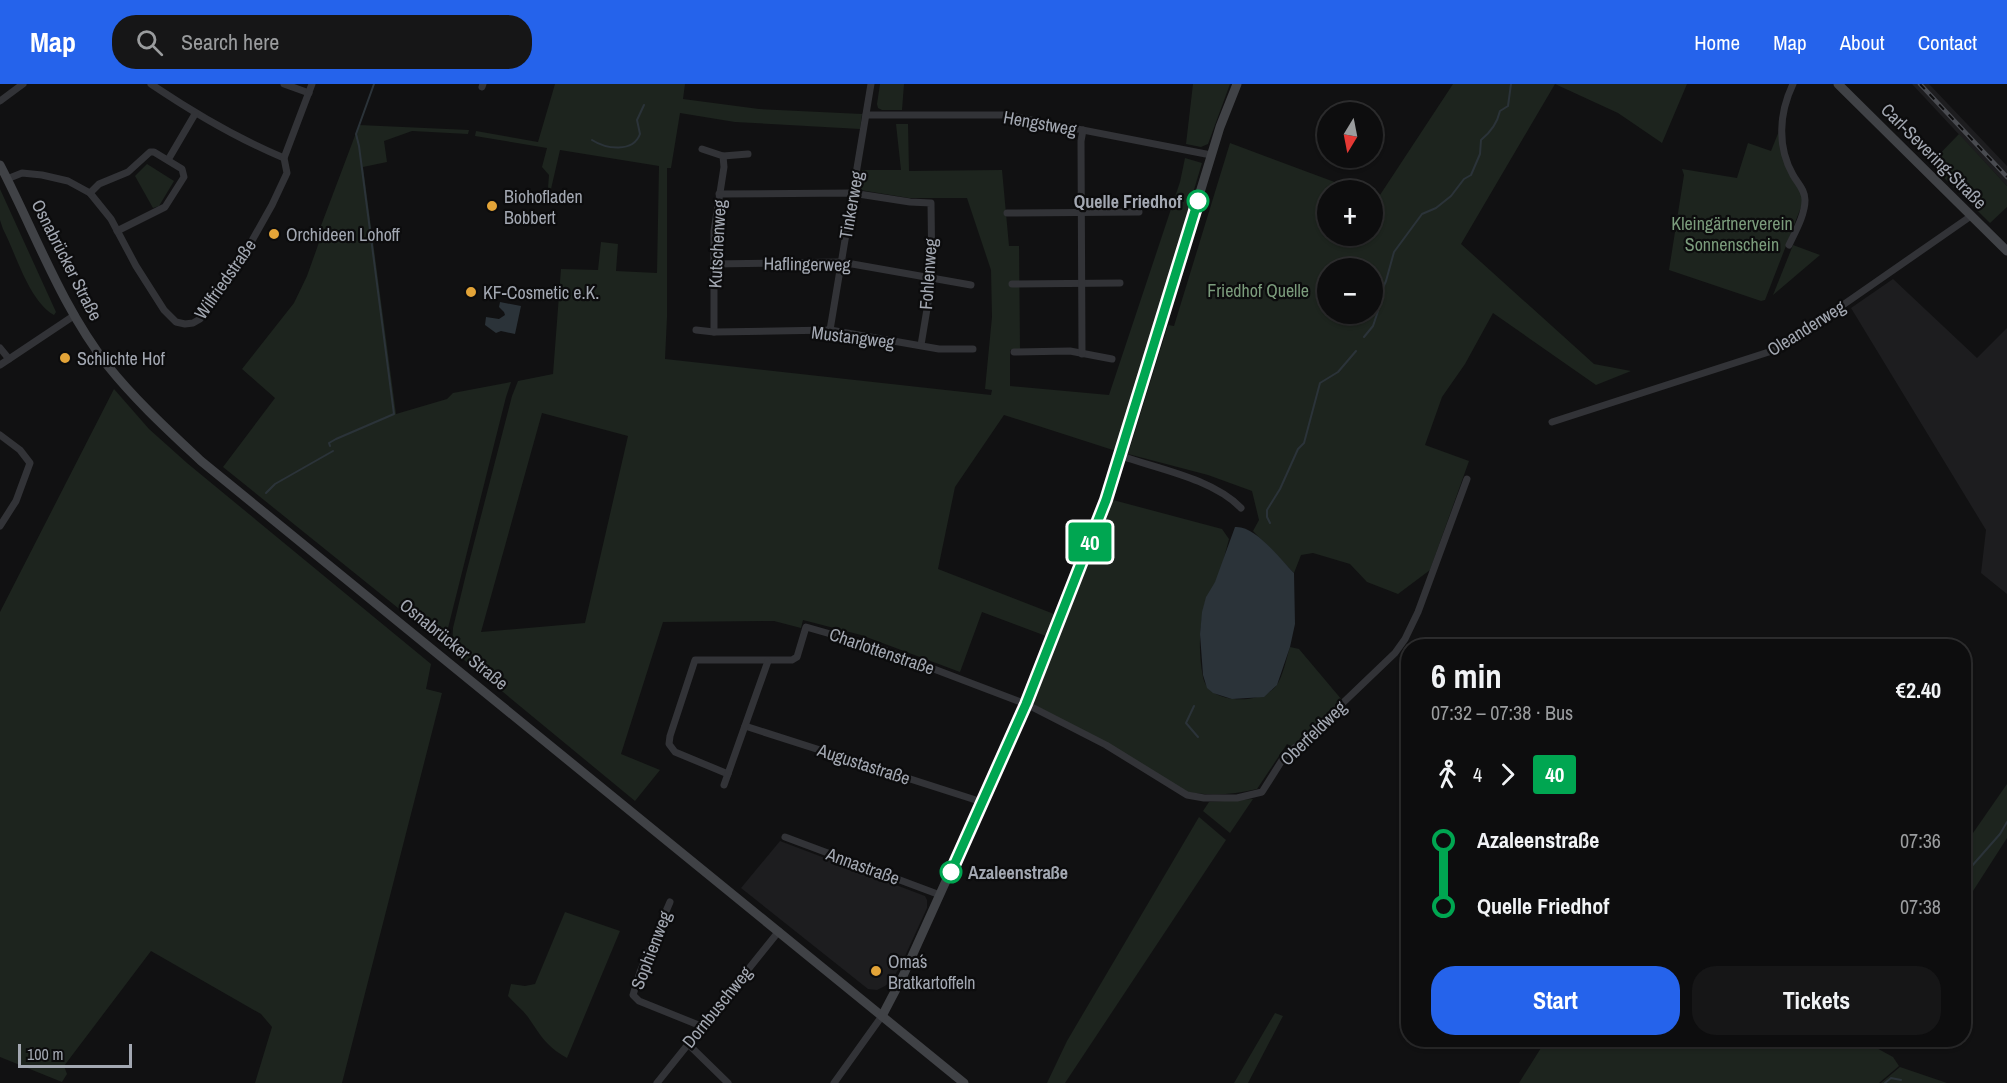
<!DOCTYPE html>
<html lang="en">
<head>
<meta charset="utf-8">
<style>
  :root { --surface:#0d0d0e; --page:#161617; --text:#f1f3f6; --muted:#9a9c9e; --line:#2d2d2e; --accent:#2563eb }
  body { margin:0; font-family:"Archivo Narrow",sans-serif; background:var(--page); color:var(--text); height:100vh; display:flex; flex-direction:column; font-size:22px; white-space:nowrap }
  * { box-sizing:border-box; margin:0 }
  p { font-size:20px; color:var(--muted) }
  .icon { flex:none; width:33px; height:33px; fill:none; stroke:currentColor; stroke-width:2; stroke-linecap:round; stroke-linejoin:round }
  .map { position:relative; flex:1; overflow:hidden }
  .details { position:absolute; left:1401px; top:555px; width:570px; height:408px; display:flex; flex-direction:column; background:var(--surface); border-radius:24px; box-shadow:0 2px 4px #0004,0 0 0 2px var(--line) }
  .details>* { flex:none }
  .badge { padding:0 12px; border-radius:4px; font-size:21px; line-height:39px }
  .needle { width:39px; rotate:190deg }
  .buttons { position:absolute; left:1317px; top:18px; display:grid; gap:12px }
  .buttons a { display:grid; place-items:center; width:66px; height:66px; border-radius:50%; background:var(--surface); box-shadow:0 2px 4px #0004,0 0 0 2px var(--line); font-size:30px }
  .scale { position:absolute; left:18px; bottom:15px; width:114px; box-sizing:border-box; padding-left:6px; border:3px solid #a3a8b2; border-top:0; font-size:16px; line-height:21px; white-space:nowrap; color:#a3a8b2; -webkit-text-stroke:4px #0c0c0d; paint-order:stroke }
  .map>.badge { position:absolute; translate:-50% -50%; box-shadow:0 0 0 3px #fff }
  .legs { display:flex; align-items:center; gap:9px; height:66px; padding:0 30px; font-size:20px }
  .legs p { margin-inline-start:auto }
  .overview { display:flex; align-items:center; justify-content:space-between; height:102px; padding:0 30px }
  h1 { font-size:33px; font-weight:700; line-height:45px }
  .primary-button { display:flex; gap:12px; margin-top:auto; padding:12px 30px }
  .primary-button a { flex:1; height:69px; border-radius:24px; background:var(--accent); color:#fff; font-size:24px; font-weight:700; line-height:69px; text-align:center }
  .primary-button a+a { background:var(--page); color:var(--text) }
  ul { padding:0 30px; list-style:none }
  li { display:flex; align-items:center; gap:21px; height:66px; font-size:22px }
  li i { display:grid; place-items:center; width:9px; height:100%; margin:0 8px; background:currentColor }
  li i::after { content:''; width:15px; height:15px; margin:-8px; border:4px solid; border-radius:50%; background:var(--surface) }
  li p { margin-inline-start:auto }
  li:first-child i { background:linear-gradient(#0000 50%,currentColor 0) }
  li:last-child i { background:linear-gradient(currentColor 50%,#0000 0) }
  header { display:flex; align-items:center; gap:36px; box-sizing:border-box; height:84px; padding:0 30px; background:var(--accent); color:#fff }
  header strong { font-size:28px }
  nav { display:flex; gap:33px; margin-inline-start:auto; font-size:21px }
  .search { width:420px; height:54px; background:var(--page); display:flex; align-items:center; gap:15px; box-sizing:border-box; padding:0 21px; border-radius:24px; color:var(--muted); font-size:22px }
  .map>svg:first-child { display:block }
</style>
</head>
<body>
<header>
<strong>Map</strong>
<div class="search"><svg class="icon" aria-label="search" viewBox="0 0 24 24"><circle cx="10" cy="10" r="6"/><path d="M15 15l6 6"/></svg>Search here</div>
<nav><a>Home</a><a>Map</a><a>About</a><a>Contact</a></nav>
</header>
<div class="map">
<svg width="2007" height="999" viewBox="0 0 2007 999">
  <rect width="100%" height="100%" fill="#111112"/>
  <!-- built -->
  <g fill="#1d1d1f">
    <path d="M1912 0H1929L2007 82V102Z"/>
    <path d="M1893 195 1977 274 2007 244V510L1981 489 1986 446 1851 224Z"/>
    <path d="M780 757 925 812 927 816V824L901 881 892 896 885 902 877 906 868 905 741 804Z"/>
  </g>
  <!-- green -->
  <g fill="#1d241e" fill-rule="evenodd">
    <path d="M555 0H685L683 15 759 25 862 30 860 45 735 38 680 29 671 84H667V233L665 275 991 311 992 306 985 305 992 233 991 186 967 114H909L860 106 862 86H901L896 40H908L909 87 1002 86 1009 162H1019L1020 265 1010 266V302L1109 311 1180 98 1185 74 1202 79 1116 367 1004 331 955 403 938 485 1054 530 1046 552 982 528 960 588 861 551 803 536 801 544 774 537 663 538 621 670 660 686 635 717 452 566 453 544 466 490 512 312 518 297 553 290 561 185 598 186 601 158 618 160 616 187 657 189 659 82 560 66 551 105 548 104 549 91 542 83 547 64 475 52 476 47 538 58ZM542 329 628 352 585 539 481 548Z"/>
    <path d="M880 0H904L902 26H882L878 24 877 20Z"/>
    <path d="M1193 0H1230L1208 60 1201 63 1186 60Z"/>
    <path d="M1453 0H1687L1662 59 1618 29 1555 0 1461 160 1594 280 1631 287 1596 301 1493 229 1465 280 1442 313 1425 361 1469 377 1430 486 1398 510 1367 498 1350 480 1313 469 1301 471 1294 489 1253 447 1259 436 1252 407 1208 391 1128 370 1168 241 1174 242 1230 59 1356 106H1328V152H1372L1373 113 1378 114ZM1328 184H1372V230H1328Z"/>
    <path d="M359 41 469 46 468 50 412 47 384 57 387 78 363 83 396 330 447 315 453 309 511 298 506 313 445 556 439 557 223 383 275 314 242 285 294 219 307 192 322 150 319 147Z"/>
    <path d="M1779 47 1801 108 1803 118 1765 216 1761 217 1669 186 1684 91 1682 85 1737 94 1748 59 1771 67Z"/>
    <path d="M1959 50 2007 102V123L1990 139 1930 80Z"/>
    <path d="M147 80 174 97 159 122 153 124 135 92Z"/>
    <path d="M0 105 56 228 54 231C29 217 16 170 3 145L0 136Z"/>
    <path d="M1793 161 1820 171 1773 211Z"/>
    <path d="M114 305 149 345 187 379 431 580 426 605 442 609 342 999H255L272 943 261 930 151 867 64 982 67 990 62 998 0 973V528Z"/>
    <path d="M1113 416 1222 445 1229 455C1225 469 1222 486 1215 499 1212 504 1208 509 1206 515 1199 539 1198 568 1203 593 1208 621 1261 621 1276 602 1283 593 1286 575 1290 563L1299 565 1342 616 1294 663 1287 660 1257 705C1233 711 1211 712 1187 708L1035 623 1034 618Z"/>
    <path d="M2007 700V754L1964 821V762Z"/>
    <path d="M1253 715 1230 749 1203 727 1209 718Z"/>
    <path d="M1199 733 1226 756 1065 999H1047L1067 957Z"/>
    <path d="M565 828 620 847 567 974C546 962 541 952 528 933 522 925 514 919 508 912L511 900 525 902 535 900Z"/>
    <path d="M1275 929 1283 932 1248 999H1234Z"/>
    <path d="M1546 956H1862L1893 973 1899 982 1879 999H1519Z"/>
    <path d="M1900 983 1947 999H1881Z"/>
  </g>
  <!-- water -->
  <g fill="#2b3339">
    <path d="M500 218 521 222 515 250 501 247 496 249 485 241 486 233 499 235 505 231 504 228 499 223Z"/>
    <path d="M1235 443C1255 441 1280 475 1294 489L1295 540 1290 563 1277 601 1264 613 1232 615 1213 609 1207 604 1203 591 1200 550 1202 528 1206 513 1215 498Z"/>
  </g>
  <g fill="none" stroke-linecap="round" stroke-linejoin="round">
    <!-- stream -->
    <g stroke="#2b3339" stroke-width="2">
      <path d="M592 56C606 65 633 69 640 50L637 36 644 21"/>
      <path d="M1364 253 1373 242 1378 227 1381 208 1386 197 1394 168 1422 130 1436 124 1451 112 1464 95 1471 91 1480 70 1481 56C1491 48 1497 40 1500 27L1508 22 1511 0"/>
      <path d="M330 362 329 359 336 355 394 330 359 62 356 50 374 0"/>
      <path d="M266 409 275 400 333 367"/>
      <path d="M1270 439 1267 433V426L1280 405 1298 365 1304 359 1320 299 1338 288 1356 267"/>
      <path d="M1194 622 1186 639 1198 653"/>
      <path d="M1964 780 1971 783 2000 750 2007 738"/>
      <path d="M1885 999 1891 994 1901 996"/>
    </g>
    <!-- street -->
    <g stroke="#323337" stroke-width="7">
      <path d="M151 0C194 29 236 54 284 74"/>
      <path d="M284 0 309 9"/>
      <path d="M482 3 483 0"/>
      <path d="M0 17 23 0"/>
      <path d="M866 31H1006L1211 71"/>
      <path d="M702 65 723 72 724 83 714 147V248"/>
      <path d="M723 72 748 70"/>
      <path d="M168 76 195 30"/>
      <path d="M7 95 22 89 42 91 68 97 90 109 111 135 136 182 164 226 176 238 185 240 193 239 200 235 240 178 272 121 287 89 284 74 312 0"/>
      <path d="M90 109 99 100 128 88 150 68H154L182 85 184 93 165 123 117 147"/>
      <path d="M719 110 852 109 910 118 931 119 932 195 921 261"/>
      <path d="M1007 129 1139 128"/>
      <path d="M1789 161C1795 148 1805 131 1805 116 1805 106 1798 100 1793 91 1777 63 1779 29 1793 0"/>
      <path d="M714 180 841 178 971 201"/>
      <path d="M1012 200 1120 199"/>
      <path d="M696 246 714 248 830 246 939 265H973"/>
      <path d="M830 246 871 0"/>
      <path d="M0 264 9 275"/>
      <path d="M1014 268 1070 267 1112 275"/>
      <path d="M1082 270 1081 57 1083 46"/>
      <path d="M0 281 75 231"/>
      <path d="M1552 338 1781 264 1971 132"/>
      <path d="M0 351 20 366 30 379 16 417 0 442"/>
      <path d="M1121 372C1159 385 1213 395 1241 424"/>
      <path d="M745 642 982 718"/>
      <path d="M728 690 675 668 669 660 670 652 695 576H792L797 573 806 543 876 563 1026 620 1106 661 1187 711 1204 714H1237L1262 708 1286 670 1301 659 1395 569 1405 555 1418 528 1467 395"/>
      <path d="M724 701 768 577"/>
      <path d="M785 753 940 811"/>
      <path d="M670 818 640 888 633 911 639 917 701 942"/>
      <path d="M687 959 728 999"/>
      <path d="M657 999 779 847"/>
      <path d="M834 999 882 932"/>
    </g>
    <!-- secondary -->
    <g stroke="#404246" stroke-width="9">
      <path d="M1838 0 2007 167"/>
      <path d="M0 81C35 148 61 222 108 282 136 317 169 347 201 377L964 999"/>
      <path d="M882 932 903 892 1026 620 1106 416 1220 43 1237 0"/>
    </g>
    <!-- rail casing -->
    <g stroke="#494b50" stroke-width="4.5">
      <path id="rail" d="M1920 0 2007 93"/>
    </g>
    <!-- rail -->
    <use href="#rail" stroke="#0c0c0d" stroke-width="2" stroke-dasharray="7" stroke-linecap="butt"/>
  </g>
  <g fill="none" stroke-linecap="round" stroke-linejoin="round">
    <!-- line-1 casing -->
    <g stroke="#fff" stroke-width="14">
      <path id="line-1" d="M951 788 1026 620 1106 416 1198 117"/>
    </g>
    <!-- line-1 -->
    <use href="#line-1" stroke="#00a651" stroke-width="9"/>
  </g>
  <!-- markers -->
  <g fill="#fff" stroke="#00a651" stroke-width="3">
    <circle cx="1198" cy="117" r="10"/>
    <circle cx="951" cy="788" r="10"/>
  </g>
  <g fill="#e3a438" stroke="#0c0c0d" stroke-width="2">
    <circle cx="492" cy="122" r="6"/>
    <circle cx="274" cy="150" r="6"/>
    <circle cx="471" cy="208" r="6"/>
    <circle cx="65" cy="274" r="6"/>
    <circle cx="876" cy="887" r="6"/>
  </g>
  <g text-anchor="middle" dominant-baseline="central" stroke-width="4.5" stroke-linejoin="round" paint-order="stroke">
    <!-- street labels -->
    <g font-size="18" fill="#a3a8b2" stroke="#0c0c0d">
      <text transform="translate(1040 39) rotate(10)">Hengstweg</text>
      <text transform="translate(1934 72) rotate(45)">Carl-Severing-Straße</text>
      <text transform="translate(851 121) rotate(-80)">Tinkerweg</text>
      <text transform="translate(717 160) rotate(-87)">Kutschenweg</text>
      <text transform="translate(67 176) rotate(63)">Osnabrücker Straße</text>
      <text transform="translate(807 180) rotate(1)">Haflingerweg</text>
      <text transform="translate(928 190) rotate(-86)">Fohlenweg</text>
      <text transform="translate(225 195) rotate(-55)">Wilfriedstraße</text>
      <text transform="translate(1806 244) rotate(-32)">Oleanderweg</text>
      <text transform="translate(853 253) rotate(7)">Mustangweg</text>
      <text transform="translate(454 560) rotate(39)">Osnabrücker Straße</text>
      <text transform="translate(882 567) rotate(19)">Charlottenstraße</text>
      <text transform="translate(1313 649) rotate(-44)">Oberfeldweg</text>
      <text transform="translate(864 680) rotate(18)">Augustastraße</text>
      <text transform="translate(863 782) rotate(20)">Annastraße</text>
      <text transform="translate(651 866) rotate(-69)">Sophienweg</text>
      <text transform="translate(717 923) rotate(-51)">Dornbuschweg</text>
    </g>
    <!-- poi labels -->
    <g font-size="18" fill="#a3a8b2" stroke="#0c0c0d" text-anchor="start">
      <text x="504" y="112">Biohofladen<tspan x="504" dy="21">Bobbert</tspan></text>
      <text x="286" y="150">Orchideen Lohoff</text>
      <text x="483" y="208">KF-Cosmetic e.K.</text>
      <text x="77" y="274">Schlichte Hof</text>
      <text x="888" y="877">Oma´s<tspan x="888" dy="21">Bratkartoffeln</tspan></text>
    </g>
    <!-- stop labels -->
    <g font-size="18" font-weight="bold" fill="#a3a8b2" stroke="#0c0c0d" text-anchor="end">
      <text x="1182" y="117">Quelle Friedhof</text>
      <text x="968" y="788" text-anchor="start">Azaleenstraße</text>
    </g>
    <!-- park labels -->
    <g font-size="18" fill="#7b9c7c" stroke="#0c0c0d">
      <text x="1732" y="139">Kleingärtnerverein<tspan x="1732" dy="21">Sonnenschein</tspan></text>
      <text x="1258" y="206">Friedhof Quelle</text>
    </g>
  </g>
</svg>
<div class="buttons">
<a><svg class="needle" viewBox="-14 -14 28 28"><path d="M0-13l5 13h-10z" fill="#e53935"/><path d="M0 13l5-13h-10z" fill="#9a9c9e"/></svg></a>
<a>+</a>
<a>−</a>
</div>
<div class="scale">100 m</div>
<b class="badge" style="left:1090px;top:458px;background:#00a651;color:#fff">40</b>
<section class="details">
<div class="overview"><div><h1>6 min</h1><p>07:32 – 07:38 · Bus</p></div><b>€2.40</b></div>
<div class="legs"><svg class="icon" aria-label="walk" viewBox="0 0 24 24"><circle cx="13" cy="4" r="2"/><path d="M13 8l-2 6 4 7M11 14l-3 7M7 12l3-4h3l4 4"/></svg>4<svg class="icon" aria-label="forward" viewBox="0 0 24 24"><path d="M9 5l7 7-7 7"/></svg><b class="badge" style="background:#00a651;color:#fff">40</b></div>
<ul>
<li><i style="color:#00a651"></i><b>Azaleenstraße</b><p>07:36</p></li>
<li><i style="color:#00a651"></i><b>Quelle Friedhof</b><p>07:38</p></li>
</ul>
<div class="primary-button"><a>Start</a><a>Tickets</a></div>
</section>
</div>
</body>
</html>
